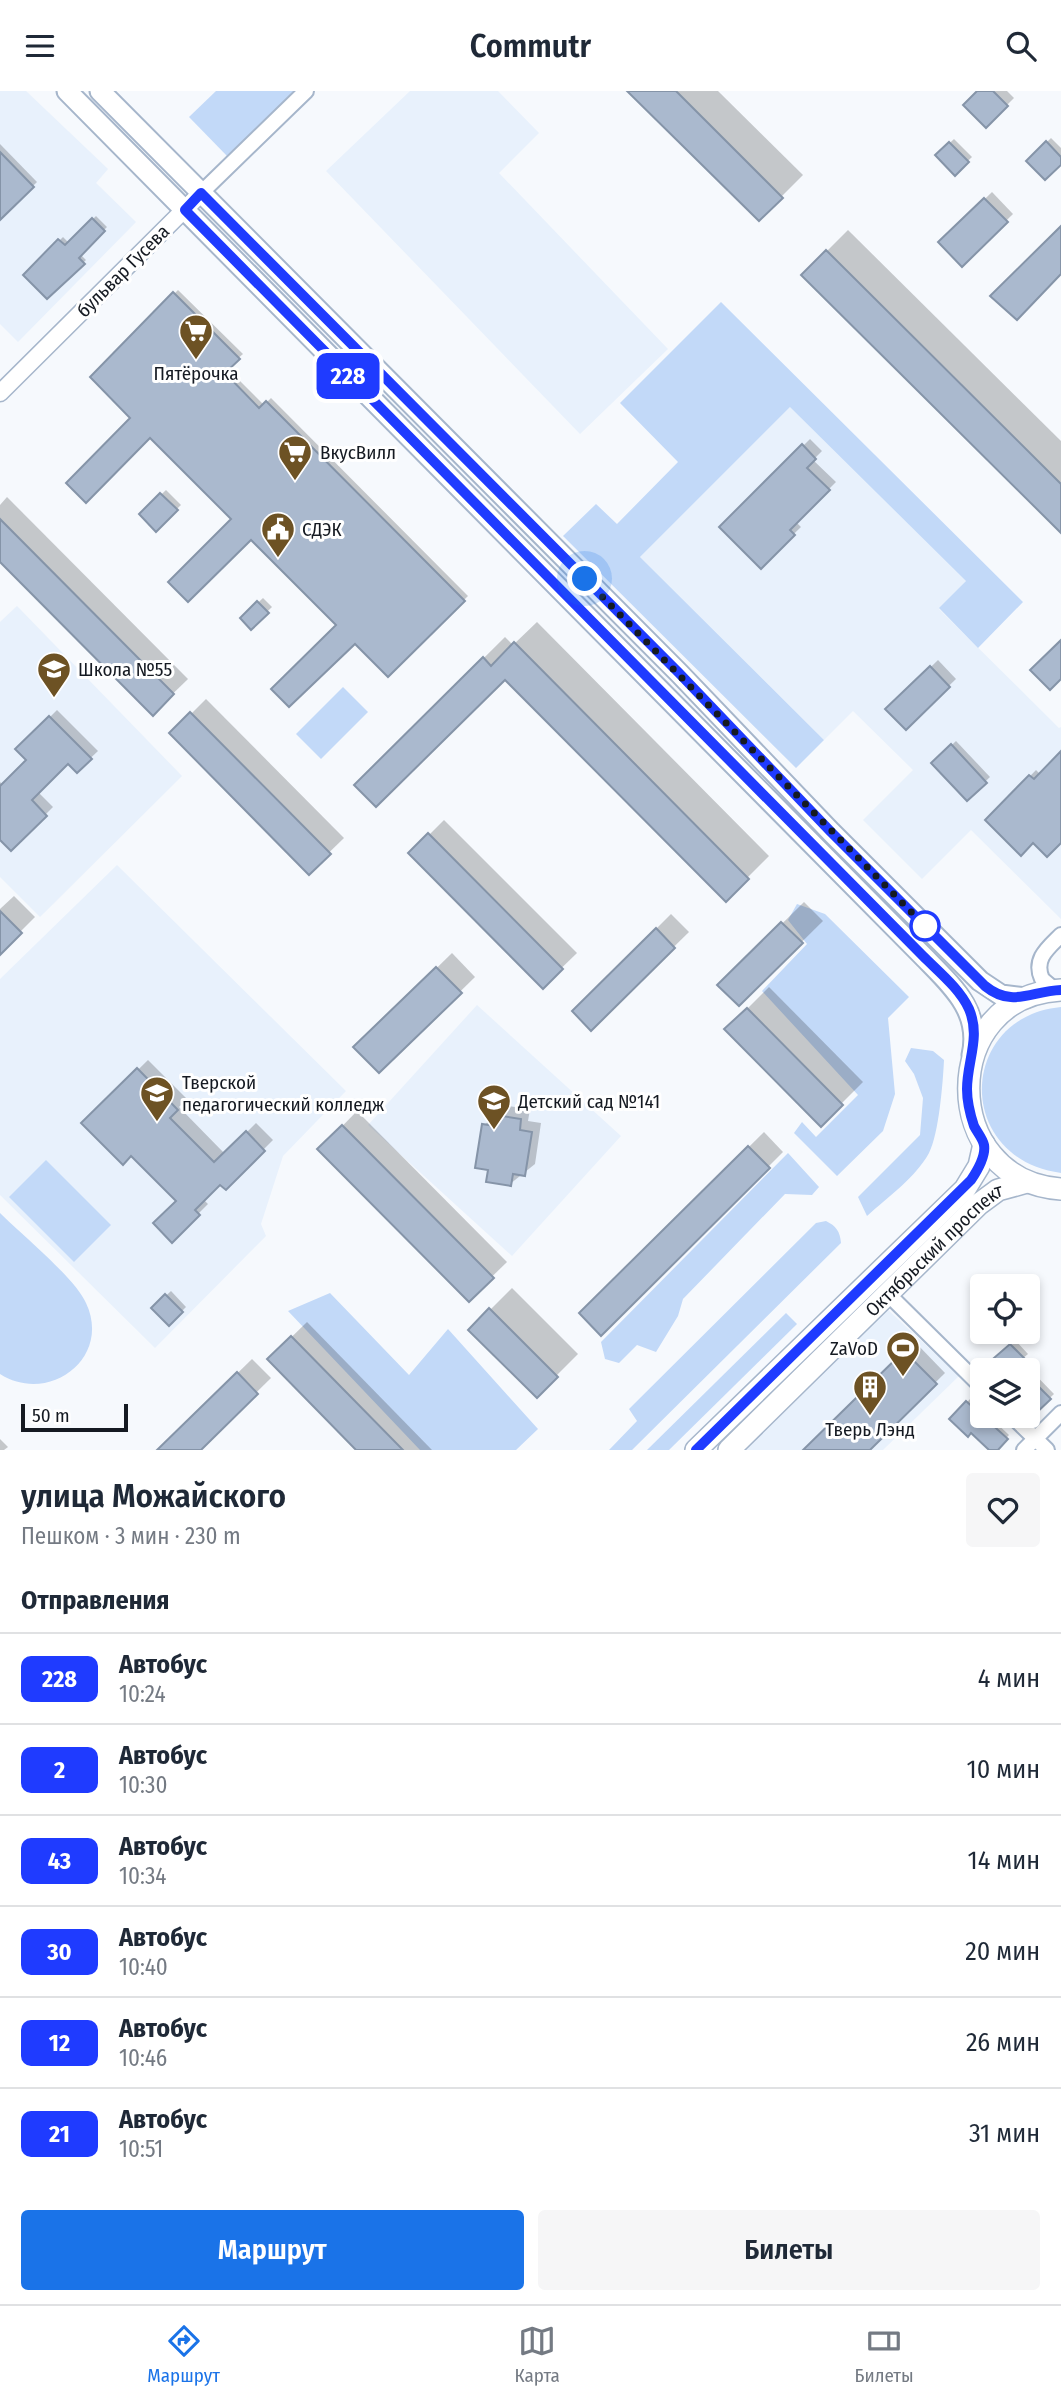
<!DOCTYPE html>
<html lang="ru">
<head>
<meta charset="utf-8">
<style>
  :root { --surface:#fff; --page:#f6f6f7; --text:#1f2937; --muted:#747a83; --line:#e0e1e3; --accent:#1a73e8 }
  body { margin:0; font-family:"Fira Sans Condensed",sans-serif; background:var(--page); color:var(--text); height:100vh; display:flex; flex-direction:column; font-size:26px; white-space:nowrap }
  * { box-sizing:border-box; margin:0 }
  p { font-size:23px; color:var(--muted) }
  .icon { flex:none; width:38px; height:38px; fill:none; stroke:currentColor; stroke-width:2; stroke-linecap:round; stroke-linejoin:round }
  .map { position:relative; height:1359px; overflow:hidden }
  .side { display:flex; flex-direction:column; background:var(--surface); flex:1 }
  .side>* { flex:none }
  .badge { padding:0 14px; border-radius:10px; font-size:24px; line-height:46px }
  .controls { position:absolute; left:970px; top:1183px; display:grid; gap:14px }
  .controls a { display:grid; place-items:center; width:70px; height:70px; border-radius:7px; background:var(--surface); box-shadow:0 4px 10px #0003; font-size:35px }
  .scale { position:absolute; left:21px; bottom:18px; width:107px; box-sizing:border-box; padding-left:7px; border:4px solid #151a22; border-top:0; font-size:19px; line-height:24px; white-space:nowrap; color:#151a22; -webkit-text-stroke:5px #fff; paint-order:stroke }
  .you { position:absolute; width:35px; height:35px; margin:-18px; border:5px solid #fff; border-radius:50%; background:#1a73e8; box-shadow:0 0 0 10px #1a73e833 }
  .map>.badge { position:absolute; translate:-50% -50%; box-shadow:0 0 0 4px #fff }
  h2 { padding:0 21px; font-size:26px; line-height:63px }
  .round { display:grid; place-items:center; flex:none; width:74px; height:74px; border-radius:7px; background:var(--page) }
  .summary { display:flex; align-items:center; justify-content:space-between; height:119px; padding:0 21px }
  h1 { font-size:33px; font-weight:600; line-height:52px }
  .button { display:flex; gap:14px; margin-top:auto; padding:14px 21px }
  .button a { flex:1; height:80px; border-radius:7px; background:var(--accent); color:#fff; font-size:28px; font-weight:600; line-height:80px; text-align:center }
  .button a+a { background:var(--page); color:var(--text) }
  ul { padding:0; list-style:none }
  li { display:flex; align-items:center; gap:21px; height:91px; padding:0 21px; border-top:2px solid var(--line) }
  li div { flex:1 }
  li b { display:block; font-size:26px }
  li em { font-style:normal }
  li .badge { min-width:77px; font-weight:700; text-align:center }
  header { display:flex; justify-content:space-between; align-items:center; height:91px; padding:0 21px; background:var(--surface); font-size:32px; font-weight:600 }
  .tab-bar { display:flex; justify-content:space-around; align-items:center; height:98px; border-top:2px solid var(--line); background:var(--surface); font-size:19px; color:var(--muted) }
  .tab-bar a { display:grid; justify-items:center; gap:4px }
  .tab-bar .selected { color:var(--accent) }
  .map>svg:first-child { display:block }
</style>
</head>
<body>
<header><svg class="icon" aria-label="menu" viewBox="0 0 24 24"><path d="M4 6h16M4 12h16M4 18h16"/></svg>Commutr<svg class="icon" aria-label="search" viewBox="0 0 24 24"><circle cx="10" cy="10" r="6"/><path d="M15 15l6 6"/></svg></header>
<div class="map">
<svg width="1061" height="1359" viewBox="0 0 1061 1359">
  <rect width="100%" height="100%" fill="#f6f9fd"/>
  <!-- built -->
  <g fill="#e8f1fc">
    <path d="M0 0H26L108 78 96 92 136 131 18 251 0 233Z"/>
    <path d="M410 0H498L539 42 499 82 668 258 580 343 326 80Z"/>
    <path d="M791 315 966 490 939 518 1059 637 1061 636V828L971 739 922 788 863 729 913 679 853 620 824 649 640 466Z"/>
    <path d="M17 515 182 685 40 826 0 786V531Z"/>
    <path d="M117 774 346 1000 283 1065 261 1133 266 1145 155 1257 0 1104V888Z"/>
    <path d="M477 914 621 1045 512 1165 368 1034Z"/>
    <path d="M885 1216 959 1285 883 1359H739Z"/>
  </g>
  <!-- green -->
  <g fill="#c2d9f8">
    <path d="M216 0H296L228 66 189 26Z"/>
    <path d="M721 211 1023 511 978 557 939 517 966 490 790 316 640 466 824 649 796 677 563 445 596 413 617 433 678 371 620 312Z"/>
    <path d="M343 596 368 621 321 668 296 643Z"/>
    <path d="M797 813 825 823 909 906 888 927 895 1003 883 1040 837 1085 794 1042 802 1031 816 1046 858 1004 762 900 807 853 788 829Z"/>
    <path d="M1061 916V1082C954 1068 957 926 1061 916Z"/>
    <path d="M911 957 933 960 944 969C943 991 939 1043 929 1062 916 1086 888 1106 867 1125L858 1106 920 1044 923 1007 914 983 905 970Z"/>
    <path d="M788 1062 819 1096 812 1104 785 1103 683 1208 678 1225 656 1261 637 1254 619 1272 605 1268 601 1251Z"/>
    <path d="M46 1069 111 1134 74 1171 9 1106Z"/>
    <path d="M0 1122C22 1144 75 1187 86 1212 112 1267 49 1314 0 1283Z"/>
    <path d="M826 1130C836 1135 840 1140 841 1152L632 1359H609L637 1330 629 1318 816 1132Z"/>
    <path d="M330 1202 409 1284 448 1238 538 1338 516 1359H420L288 1220Z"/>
    <path d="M786 1222 797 1233 669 1359H647Z"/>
  </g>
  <!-- shadow -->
  <g fill="#0003">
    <path d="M629 0H718L803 84 759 128Z"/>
    <path d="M980 0H1007L1014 7 986 35Z"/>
    <path d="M1051 47 1061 57V71L1028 70Z"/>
    <path d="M954 48 972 66 955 82 937 64Z"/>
    <path d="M0 53 37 91 0 127Z"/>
    <path d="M992 101 1013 123 962 173 941 151Z"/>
    <path d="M96 125 107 136 80 163 86 169 47 206 25 184 63 146 69 152Z"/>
    <path d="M848 139 1061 350V440L803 184Z"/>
    <path d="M178 199 243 263 227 277 264 314 271 307 468 505 388 584 92 286Z"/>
    <path d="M810 348 822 360 813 369 836 391 796 431 801 436 761 475 722 436Z"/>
    <path d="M166 399 181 414 156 438 141 423Z"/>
    <path d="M7 406 188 588 153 622 0 469V414Z"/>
    <path d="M263 507 272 516 251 536 242 527Z"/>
    <path d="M537 531 769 765 726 808 505 586 356 694 505 546 513 554Z"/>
    <path d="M938 569 956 588 906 636 888 618Z"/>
    <path d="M206 608 344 747 309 781 172 642Z"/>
    <path d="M57 619 98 660 77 680 68 670 37 700 53 716 11 758 0 746V691L3 694 29 669 18 658Z"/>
    <path d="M956 650 990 686 967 708 933 672Z"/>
    <path d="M1061 663V750H1033L987 729 1036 679 1041 684Z"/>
    <path d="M444 729 577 862 543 895 411 762Z"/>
    <path d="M14 805 35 826 0 861V818Z"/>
    <path d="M804 811 823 830 739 913 720 894Z"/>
    <path d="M671 823 689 841 591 937 574 920Z"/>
    <path d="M452 862 475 886 379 980 356 956Z"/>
    <path d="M769 896 863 991 821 1033 727 938Z"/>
    <path d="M148 969 187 1008 179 1016 225 1063 256 1032 273 1049 226 1096 220 1091 203 1108 208 1113 172 1149 178 1110 131 1063 84 1032Z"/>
    <path d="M508 1015 530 1018 528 1030 541 1032 535 1073 510 1093 490 1077 484 1034Z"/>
    <path d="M357 1020 507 1171 469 1208 320 1058Z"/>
    <path d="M764 1041 783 1061 601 1242 581 1222Z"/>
    <path d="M512 1197 578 1263 537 1304 470 1239Z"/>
    <path d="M171 1200 186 1216 169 1233 153 1217Z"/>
    <path d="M307 1231 432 1359H358L269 1268Z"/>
    <path d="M1016 1250 1028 1263 1021 1269 1054 1303 1034 1322 1027 1314V1279H995L990 1273Z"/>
    <path d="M915 1251 945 1282 867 1359H805Z"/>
    <path d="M252 1268 271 1287 198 1359H159Z"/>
    <path d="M970 1308 982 1318V1325H989L1009 1344 995 1359H991L972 1340 951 1328Z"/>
    <path d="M0 1348 8 1356 4 1359H0Z"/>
  </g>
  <!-- building -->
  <g fill="#aab9ce" stroke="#8594a8" stroke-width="2">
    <path d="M627 0H676L783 107 759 130Z"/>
    <path d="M977 0H993L1008 15 986 37 963 14Z"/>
    <path d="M1046 50 1061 66V74L1045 89 1026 70Z"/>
    <path d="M949 51 969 71 955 85 935 64Z"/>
    <path d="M0 61 34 96 0 129Z"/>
    <path d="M984 107 1008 131 962 176 938 151Z"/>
    <path d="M92 127 105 140 79 167 85 173 47 208 23 184 58 148 65 154Z"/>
    <path d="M1061 135V183L1017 229 990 205Z"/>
    <path d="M826 159 1061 393V442L801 184Z"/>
    <path d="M173 201 240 268 225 282 259 317 266 310 465 510 388 586 355 553 289 616 271 598 336 534 251 449 188 511 168 491 231 428 150 347 86 412 66 392 130 327 90 286Z"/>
    <path d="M802 353 816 368 807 377 830 399 790 439 795 444 761 478 719 436Z"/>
    <path d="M160 402 178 419 156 441 139 423Z"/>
    <path d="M0 428 174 603 153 625 0 471Z"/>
    <path d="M257 510 269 522 251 539 240 527Z"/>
    <path d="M1061 549V588L1050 599 1030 579Z"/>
    <path d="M514 551 749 788 726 811 505 589 376 716 354 694 483 566 491 575Z"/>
    <path d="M930 575 950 596 906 639 885 618Z"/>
    <path d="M190 621 331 763 309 784 169 642Z"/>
    <path d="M49 625 92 668 77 682 68 673 32 709 47 725 11 760 0 749V695L26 669 15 658Z"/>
    <path d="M951 653 987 692 967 710 931 672Z"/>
    <path d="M1061 660V752L1047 766 1033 752 1021 765 985 729 1029 684 1034 688Z"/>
    <path d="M428 742 563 878 543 898 408 762Z"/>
    <path d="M0 820 22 842 0 864Z"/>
    <path d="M781 831 803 852 739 915 717 894Z"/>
    <path d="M656 837 675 857 591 940 572 920Z"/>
    <path d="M436 876 462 902 379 982 353 956Z"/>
    <path d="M747 917 843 1014 821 1036 724 938Z"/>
    <path d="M137 977 178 1019 170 1027 214 1071 246 1040 265 1060 226 1099 220 1094 195 1119 200 1124 172 1152 153 1132 176 1110 131 1065 123 1074 81 1032Z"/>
    <path d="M496 1024 521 1028 520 1039 532 1041 525 1085 513 1083 511 1095 486 1091 488 1079 475 1077 482 1033 495 1035Z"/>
    <path d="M342 1034 494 1187 469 1211 317 1058Z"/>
    <path d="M748 1055 770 1077 601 1245 579 1222Z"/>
    <path d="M165 1203 183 1221 169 1235 151 1217Z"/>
    <path d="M489 1217 558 1286 537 1307 468 1239Z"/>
    <path d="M291 1245 403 1359H356L267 1268Z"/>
    <path d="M1010 1253 1025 1268 1013 1279H993L987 1273Z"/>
    <path d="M904 1260 937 1293 870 1359H803Z"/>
    <path d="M237 1281 258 1303 201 1359H157Z"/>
    <path d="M1027 1284 1051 1308 1034 1324 1027 1317Z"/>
    <path d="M966 1310 1008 1348 998 1359H989L971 1342 968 1346 949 1328Z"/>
  </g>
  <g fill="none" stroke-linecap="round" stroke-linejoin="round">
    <!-- minor casing -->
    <g stroke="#a6b6cb" stroke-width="18">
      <g id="minor">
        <path d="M201 102 306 0"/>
        <path d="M1055 899 1042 888C1033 868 1048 857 1061 844"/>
        <path d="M888 1203 982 1296"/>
        <path d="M1012 1325 1047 1359"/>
        <path d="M1024 1359 1061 1322"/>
      </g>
    </g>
    <!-- tertiary casing -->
    <g stroke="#a6b6cb" stroke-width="19">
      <path id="tertiary" d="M0 302 201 102"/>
    </g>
    <!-- secondary casing -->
    <g stroke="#a6b6cb" stroke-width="23">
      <g id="secondary">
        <path d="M67 0 923 865C951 894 982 920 972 964"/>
        <path d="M100 0 679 582 831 741 980 890 1001 904 1026 907"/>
      </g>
    </g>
    <!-- primary casing -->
    <g stroke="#a6b6cb" stroke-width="24">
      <g id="primary">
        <path d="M1061 899C938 905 938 1089 1061 1098"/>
        <path d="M696 1359 965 1098 979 1075 984 1053"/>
        <path id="s1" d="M729 1359 979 1113 998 1099 1027 1091"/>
      </g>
    </g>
    <!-- minor -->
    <use href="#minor" stroke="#fff" stroke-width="14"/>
    <!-- tertiary -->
    <use href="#tertiary" stroke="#fff" stroke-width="16"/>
    <!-- secondary -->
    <use href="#secondary" stroke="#fff" stroke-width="19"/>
    <!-- primary -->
    <use href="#primary" stroke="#fff" stroke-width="21"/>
  </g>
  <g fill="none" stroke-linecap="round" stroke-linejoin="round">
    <!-- line casing -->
    <g stroke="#fff" stroke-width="16">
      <path id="line" d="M696 1359 971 1089C977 1080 986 1065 984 1054 983 1048 977 1041 974 1035 970 1023 967 1010 967 998 967 970 981 946 969 918 960 898 939 881 923 865L185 119 201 102 679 582 831 741 985 895C1012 917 1031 900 1061 899"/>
    </g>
    <!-- line -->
    <use href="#line" stroke="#1f3bff" stroke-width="10"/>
    <!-- walk -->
    <path stroke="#151a22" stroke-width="7" stroke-dasharray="0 12.6" d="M585 488 925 835"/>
  </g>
  <!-- icons -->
  <defs>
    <g id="supermarket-pin" transform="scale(1.75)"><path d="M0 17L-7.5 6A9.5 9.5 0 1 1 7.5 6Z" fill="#6d5224" stroke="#fff"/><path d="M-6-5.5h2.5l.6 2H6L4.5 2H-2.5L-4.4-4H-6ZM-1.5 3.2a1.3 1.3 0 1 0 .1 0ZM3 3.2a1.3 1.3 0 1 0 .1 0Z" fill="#fff"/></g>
    <g id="civic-pin" transform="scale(1.75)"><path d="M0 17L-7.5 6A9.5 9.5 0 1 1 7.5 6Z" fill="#6d5224" stroke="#fff"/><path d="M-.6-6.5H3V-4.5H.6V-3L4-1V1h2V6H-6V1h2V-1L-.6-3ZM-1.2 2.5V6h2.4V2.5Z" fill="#fff"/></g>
    <g id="school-pin" transform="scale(1.75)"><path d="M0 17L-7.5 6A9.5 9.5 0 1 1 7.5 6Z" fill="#6d5224" stroke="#fff"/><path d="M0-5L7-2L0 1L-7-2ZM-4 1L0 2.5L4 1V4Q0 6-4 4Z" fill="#fff"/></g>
    <g id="university-pin" transform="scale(1.75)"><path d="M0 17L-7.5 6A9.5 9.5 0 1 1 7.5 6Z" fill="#6d5224" stroke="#fff"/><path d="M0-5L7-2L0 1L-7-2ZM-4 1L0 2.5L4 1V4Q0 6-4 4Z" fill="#fff"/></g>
    <g id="stadium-pin" transform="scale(1.75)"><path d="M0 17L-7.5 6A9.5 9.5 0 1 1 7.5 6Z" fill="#6d5224" stroke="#fff"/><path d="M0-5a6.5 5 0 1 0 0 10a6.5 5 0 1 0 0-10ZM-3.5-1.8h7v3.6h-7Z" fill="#fff"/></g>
    <g id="building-pin" transform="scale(1.75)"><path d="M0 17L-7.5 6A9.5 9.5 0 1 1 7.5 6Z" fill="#6d5224" stroke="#fff"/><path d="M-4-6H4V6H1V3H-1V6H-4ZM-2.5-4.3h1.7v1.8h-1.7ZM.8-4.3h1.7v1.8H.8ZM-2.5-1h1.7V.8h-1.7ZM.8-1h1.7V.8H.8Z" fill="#fff"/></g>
  </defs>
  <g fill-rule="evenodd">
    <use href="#supermarket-pin" x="196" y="240"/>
    <use href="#supermarket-pin" x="295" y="361"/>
    <use href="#civic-pin" x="278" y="438"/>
    <use href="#school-pin" x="54" y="578"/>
    <use href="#university-pin" x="157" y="1002"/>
    <use href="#school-pin" x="494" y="1010"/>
    <use href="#stadium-pin" x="903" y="1257"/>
    <use href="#building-pin" x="870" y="1296"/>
  </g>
  <!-- markers -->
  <circle fill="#fff" stroke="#1f3bff" stroke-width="3.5" cx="925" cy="835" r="14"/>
  <g text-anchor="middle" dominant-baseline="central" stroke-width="6" stroke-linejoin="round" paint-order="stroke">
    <!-- street labels -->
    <g font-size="19" fill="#151a22" stroke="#fff">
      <text transform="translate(123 180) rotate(-45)">бульвар Гусева</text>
      <text stroke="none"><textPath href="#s1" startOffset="287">Октябрьский проспект</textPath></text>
    </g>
    <!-- poi labels -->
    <g font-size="19" fill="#151a22" stroke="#fff" text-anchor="start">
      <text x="196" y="282" text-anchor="middle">Пятёрочка</text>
      <text x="320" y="361">ВкусВилл</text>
      <text x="302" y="438">СДЭК</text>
      <text x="78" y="578">Школа №55</text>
      <text x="182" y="991">Тверской<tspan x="182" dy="22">педагогический колледж</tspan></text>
      <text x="518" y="1010">Детский сад №141</text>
      <text x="878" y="1257" text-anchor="end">ZaVoD</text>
      <text x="870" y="1338" text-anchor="middle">Тверь Лэнд</text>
    </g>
  </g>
</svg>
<div class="controls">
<a><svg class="icon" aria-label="locate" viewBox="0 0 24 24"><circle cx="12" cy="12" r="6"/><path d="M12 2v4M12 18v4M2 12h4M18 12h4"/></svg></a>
<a><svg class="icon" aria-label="layers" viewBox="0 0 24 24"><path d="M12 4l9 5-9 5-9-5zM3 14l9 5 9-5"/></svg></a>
</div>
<div class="scale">50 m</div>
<div class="you" style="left:585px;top:488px"></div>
<b class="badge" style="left:348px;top:285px;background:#1f3bff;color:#fff">228</b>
</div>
<section class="side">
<div class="summary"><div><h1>улица Можайского</h1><p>Пешком · 3 мин · 230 m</p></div><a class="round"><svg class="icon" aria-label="heart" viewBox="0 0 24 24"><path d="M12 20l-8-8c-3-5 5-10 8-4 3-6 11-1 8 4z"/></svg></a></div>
<h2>Отправления</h2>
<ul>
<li><span class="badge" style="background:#1f3bff;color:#fff">228</span><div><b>Автобус</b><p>10:24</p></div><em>4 мин</em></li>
<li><span class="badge" style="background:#1f3bff;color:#fff">2</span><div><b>Автобус</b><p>10:30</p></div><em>10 мин</em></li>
<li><span class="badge" style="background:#1f3bff;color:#fff">43</span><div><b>Автобус</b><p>10:34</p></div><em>14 мин</em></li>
<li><span class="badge" style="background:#1f3bff;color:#fff">30</span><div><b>Автобус</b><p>10:40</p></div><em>20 мин</em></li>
<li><span class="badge" style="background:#1f3bff;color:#fff">12</span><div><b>Автобус</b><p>10:46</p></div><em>26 мин</em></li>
<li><span class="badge" style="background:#1f3bff;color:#fff">21</span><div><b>Автобус</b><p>10:51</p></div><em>31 мин</em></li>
</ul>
<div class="button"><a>Маршрут</a><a>Билеты</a></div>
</section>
<nav class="tab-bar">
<a class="selected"><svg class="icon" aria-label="directions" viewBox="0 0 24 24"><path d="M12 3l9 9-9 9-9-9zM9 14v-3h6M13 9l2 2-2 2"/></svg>Маршрут</a>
<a><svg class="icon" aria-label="map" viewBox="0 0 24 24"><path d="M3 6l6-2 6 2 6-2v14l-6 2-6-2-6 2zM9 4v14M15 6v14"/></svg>Карта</a>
<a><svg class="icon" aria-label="tickets" viewBox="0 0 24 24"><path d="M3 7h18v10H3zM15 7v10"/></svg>Билеты</a>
</nav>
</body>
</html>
